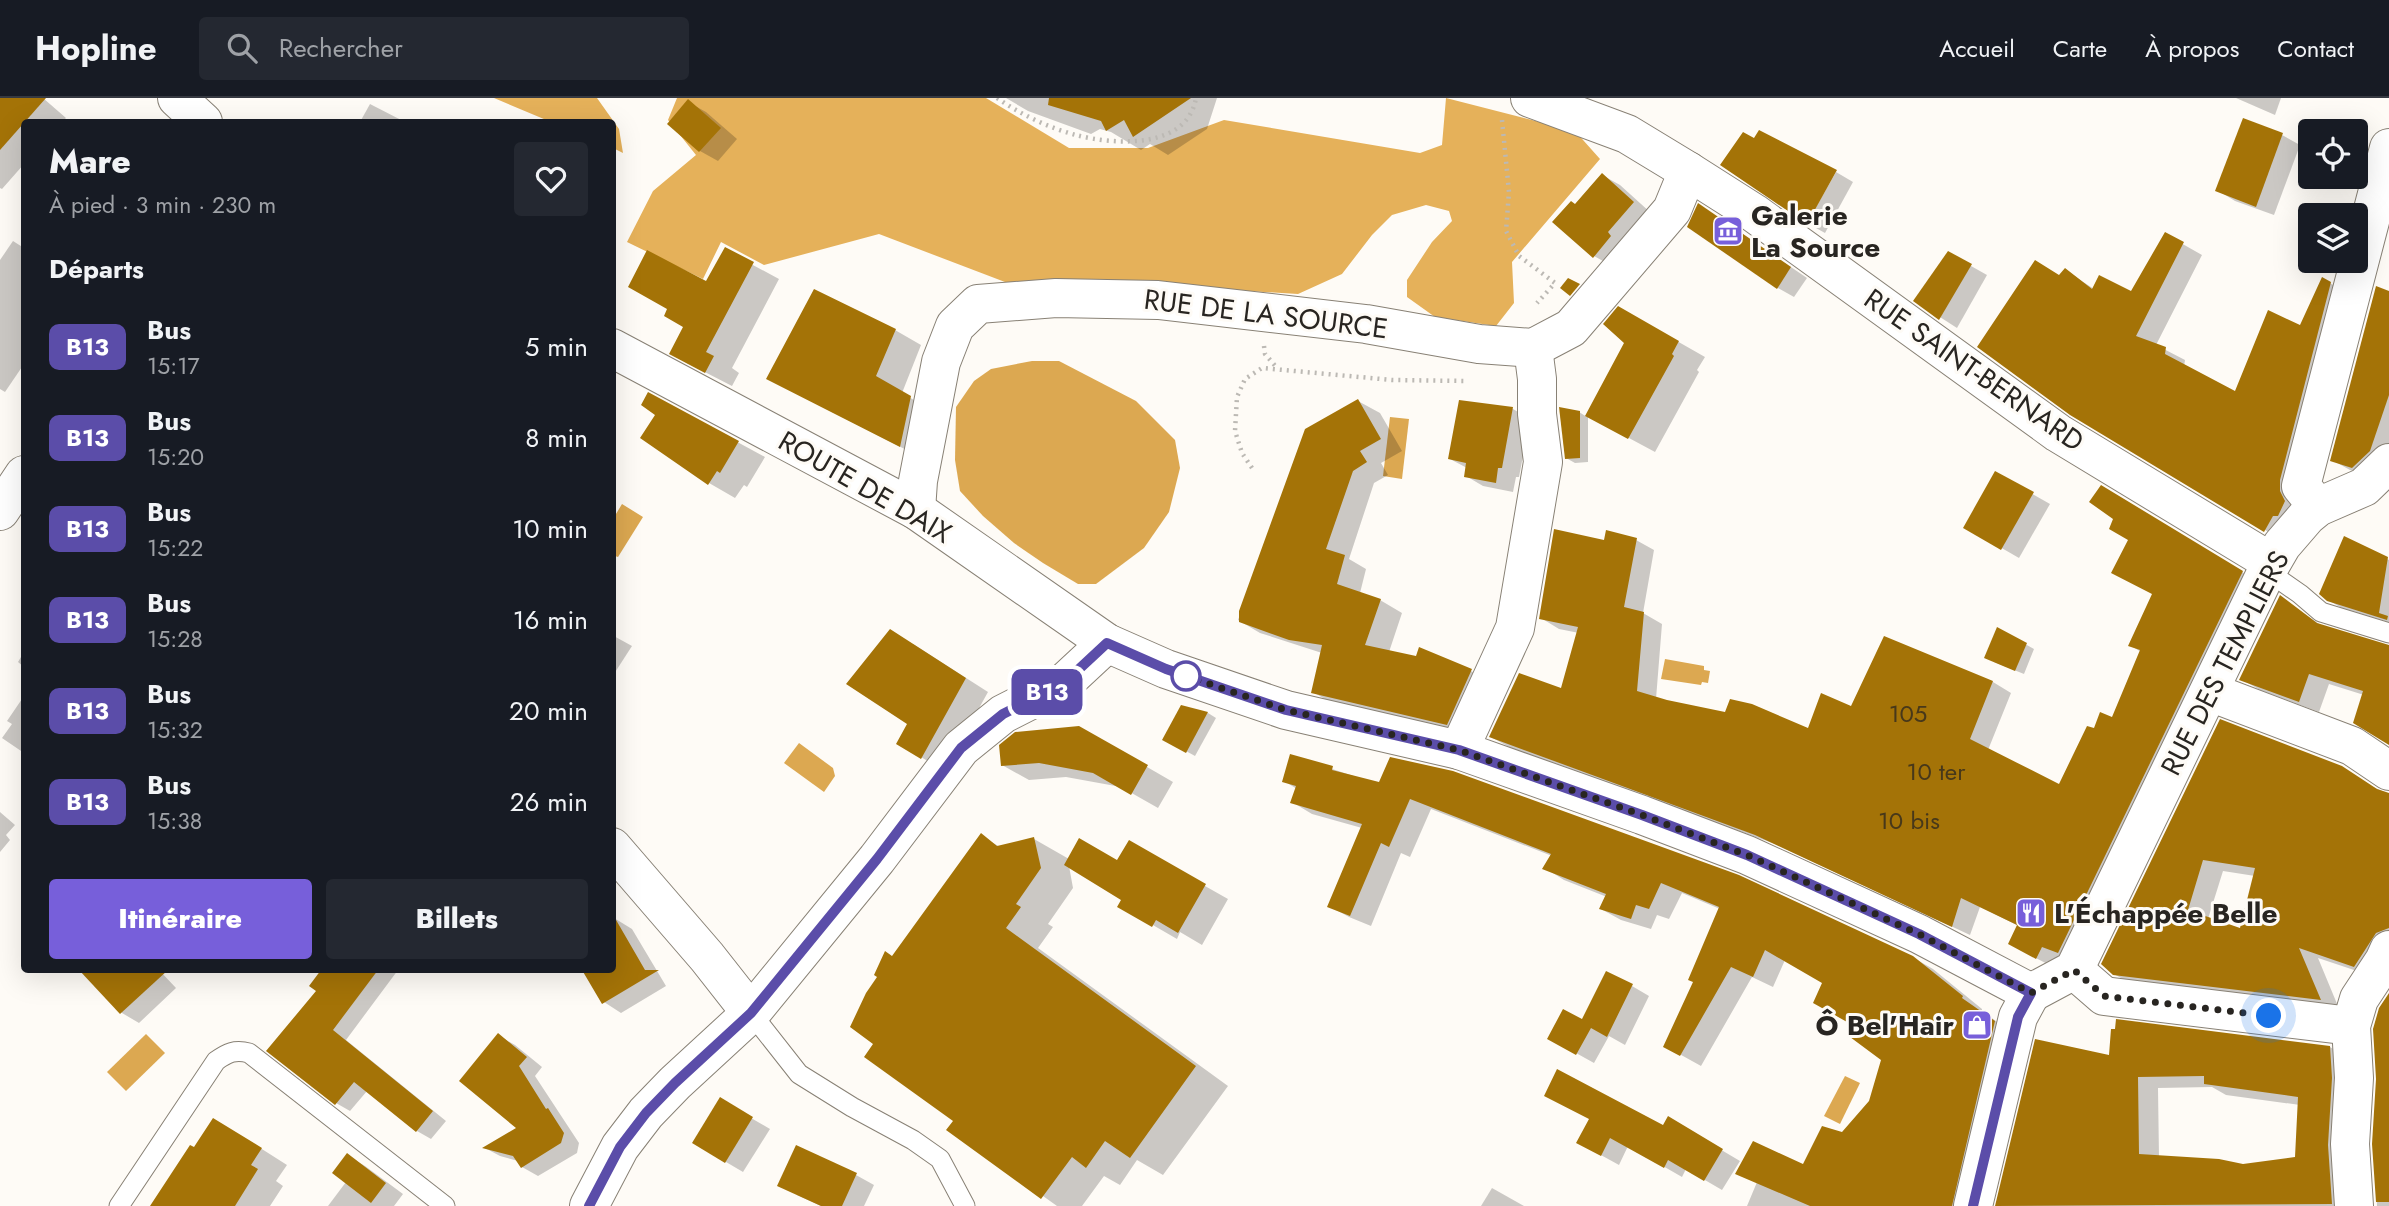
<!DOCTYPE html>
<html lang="fr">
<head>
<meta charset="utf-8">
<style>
  :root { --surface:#171b24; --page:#242831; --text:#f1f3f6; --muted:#9ea1a6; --line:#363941; --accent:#775fda }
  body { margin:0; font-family:Jost,sans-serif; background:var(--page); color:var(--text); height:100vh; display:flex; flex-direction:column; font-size:26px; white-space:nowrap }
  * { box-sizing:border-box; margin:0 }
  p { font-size:23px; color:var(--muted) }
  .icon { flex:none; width:38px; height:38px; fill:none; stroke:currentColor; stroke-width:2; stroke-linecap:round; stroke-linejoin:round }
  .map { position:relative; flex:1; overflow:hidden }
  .sheet { position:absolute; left:21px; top:21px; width:595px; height:854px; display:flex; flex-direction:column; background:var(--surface); border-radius:7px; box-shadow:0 7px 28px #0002 }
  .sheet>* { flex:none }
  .badge { padding:0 14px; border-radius:10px; font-size:24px; line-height:46px }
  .buttons { position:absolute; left:2298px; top:21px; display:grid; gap:14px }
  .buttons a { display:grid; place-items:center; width:70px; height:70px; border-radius:7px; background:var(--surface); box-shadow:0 7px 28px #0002; font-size:35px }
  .you { position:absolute; width:35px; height:35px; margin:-18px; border:5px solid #fff; border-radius:50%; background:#1a73e8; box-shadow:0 0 0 10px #1a73e833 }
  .map>.badge { position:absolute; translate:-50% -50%; box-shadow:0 0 0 4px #fff }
  h2 { padding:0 28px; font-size:26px; line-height:63px }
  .round { display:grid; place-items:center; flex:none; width:74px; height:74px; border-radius:7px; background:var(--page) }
  .summary { display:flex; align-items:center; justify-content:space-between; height:119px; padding:0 28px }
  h1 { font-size:33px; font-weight:800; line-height:52px }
  .action { display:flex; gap:14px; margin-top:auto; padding:14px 28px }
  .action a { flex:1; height:80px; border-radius:7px; background:var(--accent); color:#fff; font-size:28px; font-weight:800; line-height:80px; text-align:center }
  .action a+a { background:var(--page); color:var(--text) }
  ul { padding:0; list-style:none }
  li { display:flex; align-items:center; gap:21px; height:91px; padding:0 28px }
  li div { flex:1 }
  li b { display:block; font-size:26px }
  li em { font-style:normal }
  li .badge { min-width:77px; font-weight:700; text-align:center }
  header { display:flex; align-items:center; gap:42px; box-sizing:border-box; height:98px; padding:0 35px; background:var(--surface); border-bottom:2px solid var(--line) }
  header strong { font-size:33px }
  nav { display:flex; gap:38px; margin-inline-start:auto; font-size:24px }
  .search { width:490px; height:63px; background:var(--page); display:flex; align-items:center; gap:18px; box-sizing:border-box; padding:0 24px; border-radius:7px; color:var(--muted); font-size:26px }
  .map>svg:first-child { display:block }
</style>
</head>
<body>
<header>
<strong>Hopline</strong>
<div class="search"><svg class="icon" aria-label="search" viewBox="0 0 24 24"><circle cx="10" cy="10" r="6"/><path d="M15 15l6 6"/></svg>Rechercher</div>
<nav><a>Accueil</a><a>Carte</a><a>À propos</a><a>Contact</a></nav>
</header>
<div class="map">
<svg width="2389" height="1108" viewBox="0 0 2389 1108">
  <rect width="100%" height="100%" fill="#fefbf6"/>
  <!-- forest -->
  <g fill="#e5b15a">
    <path d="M494 0H597L619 31 623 55 613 50 612 24H551Z"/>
    <path d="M677 0H986L1069 50H1148L1224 22 1420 55 1442 47 1446 0 1575 33 1600 61 1512 164 1514 205 1496 228 1435 219 1407 199V182L1432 144 1452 123 1449 113 1426 107 1392 117 1372 137 1342 176 1298 196 1185 189 1005 184 879 136 764 167 721 144 703 181 627 144 653 93 696 57 668 22Z"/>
  </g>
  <!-- water -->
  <g fill="#dca851">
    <path d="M1032 263H1059L1136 303 1175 342 1180 370 1169 414 1144 450 1096 486H1078L1043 465 1014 445 983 418 960 393 955 362 956 309 974 283 991 271Z"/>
    <path d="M1390 319 1409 321 1402 381 1383 378Z"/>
    <path d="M622 406 643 419 618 459 615 458 613 460V421Z"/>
    <path d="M1665 561 1704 568V572L1710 573 1708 585 1702 584 1701 587 1661 581Z"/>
    <path d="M799 645 833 670 835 678 824 694 784 665Z"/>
    <path d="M146 936 165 955 126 993 107 974Z"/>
    <path d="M1845 978 1860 985 1840 1026 1824 1018Z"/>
  </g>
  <!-- shadow -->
  <g fill="#0003" fill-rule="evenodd">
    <path d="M0 0H43L66 20 62 24H24V66L2 91 0 90Z"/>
    <path d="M1006 0H1217L1207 31 1168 57 1150 46 1141 52 1111 34 1100 31 1091 36 1028 13Z"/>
    <path d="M2236 0H2281L2275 17Z"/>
    <path d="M688 4 706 14 737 41 718 63 700 53 669 25Z"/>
    <path d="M370 6 405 24H360Z"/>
    <path d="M2244 22 2282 37 2300 47 2274 117 2235 103 2217 92Z"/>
    <path d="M1836 74 1853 84 1825 135 1807 125Z"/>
    <path d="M1602 77 1620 87 1651 115 1612 168 1594 158 1555 124 1576 107Z"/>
    <path d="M1715 117 1807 180 1794 199 1778 190Z"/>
    <path d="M2165 136 2202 157 2156 247 2185 262 2184 269 2236 295 2301 230 2323 181 2350 197 2285 444 2071 315 2060 179 2065 172 2094 191 2131 195Z"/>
    <path d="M13 143 24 150V266L5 294 0 291V162Z"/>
    <path d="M725 152 779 181 732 270 739 275 732 288 697 270 685 229Z"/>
    <path d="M1948 155 1987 177 1957 230 1915 203Z"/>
    <path d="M2389 194V359L2370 379 2350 372 2332 362Z"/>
    <path d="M1619 210 1705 259 1697 272 1699 274 1655 354 1614 332 1626 244Z"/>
    <path d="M895 232 921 247 902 295 936 315 926 362 768 281Z"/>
    <path d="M649 296 765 359 747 389 744 387 735 400 709 385 658 317Z"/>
    <path d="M1358 303 1380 315 1402 353 1381 365 1388 377 1374 385 1349 461 1366 471 1360 495 1380 502 1402 515 1389 554 1417 560 1420 552 1471 573 1493 585 1469 638 1335 607 1313 594 1322 555 1260 535 1238 522 1306 332Z"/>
    <path d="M1460 304 1513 311 1530 321 1519 379H1516L1513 394 1483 388 1466 378 1467 370 1450 361Z"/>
    <path d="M1579 314 1587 319 1588 317V364L1575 365 1566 360Z"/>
    <path d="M1995 375 2050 406 2019 460 1965 429Z"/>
    <path d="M2120 399 2260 485 2055 870 2028 856 2019 828 1980 809 1970 837 1775 746 1509 649 1491 639 1563 592 1579 535 1559 531 1541 520 1605 444 1636 442 1654 452 1643 515 1662 526 1656 601 1809 632 1852 611 1884 540 1993 584 2011 595 1988 652 2060 689 2095 632 2113 621 2141 554 2130 547 2153 496 2130 442Z"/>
    <path d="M2345 441 2389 462V525L2345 512 2328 502Z"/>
    <path d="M2281 500 2325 530 2389 549V645L2364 597 2329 586 2319 614 2260 592 2241 581Z"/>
    <path d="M1998 531 2034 551 2024 576 1994 564Z"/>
    <path d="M612 537 632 548 612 579Z"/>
    <path d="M913 546 988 594 944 673 898 645 910 626Z"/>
    <path d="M24 554V569L18 564Z"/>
    <path d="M24 598V655L2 640 12 626 7 623Z"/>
    <path d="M1182 609 1208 615 1216 620 1195 658 1164 641Z"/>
    <path d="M2221 623 2389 696V857L2375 879 2318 860 2340 913 2135 888 2114 876ZM2223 773 2255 778 2242 832 2208 821Z"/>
    <path d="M1078 629 1173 684 1158 710 1121 689 1066 679 1029 682 1002 667Z"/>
    <path d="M1292 658 1912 859 1933 871 1982 911V913L2014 936 1973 1108H1747L1770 1053 1804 1068 1842 1036 1870 1003 1883 961 1824 885 1785 862 1773 889 1752 879 1701 968 1665 948 1695 884 1720 811 1682 795 1669 821 1657 817 1651 831 1621 822 1601 811 1607 799 1564 782 1545 770 1552 758 1431 711 1410 759 1401 755 1371 828 1349 819 1329 808 1362 730 1312 716 1292 704 1297 691 1284 683Z"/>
    <path d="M0 714 15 727 6 737 10 742 0 754Z"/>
    <path d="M981 738 1000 749 1034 741 1069 761 1118 764 1129 745 1228 801 1202 847 1180 834 1177 841 1120 808 1124 802 1069 768 1073 790 1048 826 1053 829 1038 850 1228 988 1163 1077 1137 1062 1120 1087 1104 1078 1082 1108H1057L949 1031 955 1022 876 946 893 860Z"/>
    <path d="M614 820 632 831 666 888 621 915 604 904 584 872H612Z"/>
    <path d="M88 872H159L176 890 139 925 122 915 92 882 95 879Z"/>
    <path d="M323 872H398L346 942 446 1023 431 1041 417 1033 367 993 350 1013 336 1005 318 892 312 887Z"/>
    <path d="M1632 888 1649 898 1625 947 1609 938 1594 965 1549 940 1583 923Z"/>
    <path d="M2389 897V1108H2377L2374 1046Z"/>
    <path d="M499 938 515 947 542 969 535 978 579 1045 577 1055 538 1078 522 1069 518 1063 500 1058 485 1050 519 1030Z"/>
    <path d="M2037 943 2111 959 2330 949 2350 961 2351 1108H1997ZM2212 989 2226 997 2300 1007 2297 1061 2243 1068 2159 1059 2158 990Z"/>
    <path d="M720 1002 770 1031 743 1074 726 1064Z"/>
    <path d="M1669 1021 1740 1063 1722 1092 1686 1071 1682 1079 1628 1048 1619 1067 1579 1045 1664 1029Z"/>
    <path d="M240 1037 287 1067 276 1083 283 1088 270 1108H152L195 1051Z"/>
    <path d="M348 1058 365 1068 403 1096 394 1108H328L346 1084Z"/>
    <path d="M856 1077 874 1087 864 1108H821L797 1097Z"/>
    <path d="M1492 1090 1524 1108H1481Z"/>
  </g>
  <!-- building -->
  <g fill="#a47307" fill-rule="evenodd">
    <path d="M0 0H46L0 52Z"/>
    <path d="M1049 0H1191L1133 39 1124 22 1106 33 1101 23 1048 7Z"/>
    <path d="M688 1 721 30 699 54 667 26Z"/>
    <path d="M2243 20 2283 35 2256 109 2215 93Z"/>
    <path d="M1759 32 1837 72 1807 126 1720 67 1743 34 1754 40Z"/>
    <path d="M1602 75 1634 104 1608 134 1611 138 1593 160 1552 124 1571 103 1575 106Z"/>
    <path d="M1698 105 1791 169 1777 191 1687 129Z"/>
    <path d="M2165 134 2184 144 2136 238 2166 249 2165 256 2235 293 2268 212 2300 227 2322 179 2331 184 2280 382V393L2285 403 2278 418H2273L2264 434 2070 317 1977 249 2035 162 2059 177 2065 170 2092 191 2099 177 2131 193Z"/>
    <path d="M725 149 754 164 706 254 714 258 705 275 669 256 683 229 664 218 667 211 628 189 647 152 706 183Z"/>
    <path d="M1948 153 1972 166 1939 222 1913 203Z"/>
    <path d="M1568 180 1580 186 1570 198 1560 190Z"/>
    <path d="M2376 188 2389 193V297L2370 353 2352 370 2330 363Z"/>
    <path d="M814 191 896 231 876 278 911 298 900 349 766 281Z"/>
    <path d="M1618 208 1679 243 1672 256 1674 258 1628 341 1585 318 1624 245 1603 226Z"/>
    <path d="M648 294 739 343 720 375 717 373 708 387 640 340 655 317 641 307Z"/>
    <path d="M1358 301 1381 341 1360 353 1367 364 1353 373 1326 451 1345 457 1337 486 1381 501 1365 547 1416 558 1419 549 1472 571 1447 627 1311 595 1322 547 1289 542 1239 524V513L1305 331Z"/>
    <path d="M1459 302 1513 309 1502 370H1498L1496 385 1464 379 1466 365 1448 361Z"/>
    <path d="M1559 309 1580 313V360L1565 361Z"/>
    <path d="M1995 373 2034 394 2001 452 1963 430Z"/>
    <path d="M2101 387 2243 473 2058 855 2042 849 2036 861 2008 846 2017 827 1961 800 1952 829 1755 737 1489 639 1519 575 1561 590 1578 529 1539 521 1554 431 1604 442 1606 432 1637 440 1624 509 1644 514 1637 593 1667 602 1725 614 1730 601 1752 606 1808 630 1821 595 1851 608 1884 538 1993 583 1970 641 2059 686 2087 628 2094 630 2100 614 2112 619 2140 552 2128 548 2152 496 2111 475 2128 442 2109 431 2113 421 2089 404Z"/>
    <path d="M2344 438 2388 459 2379 515 2388 518 2387 522 2327 503 2319 496Z"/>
    <path d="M2280 497 2317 525 2389 547V647L2353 625 2363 593 2309 576 2299 604 2239 582Z"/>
    <path d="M1997 529 2027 545 2015 573 1984 560Z"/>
    <path d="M890 531 966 580 921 661 896 646 907 626 846 586Z"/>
    <path d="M1181 607 1208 614 1186 655 1162 642Z"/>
    <path d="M2220 621 2342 668 2377 691 2389 695V830L2376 835 2354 869 2299 850 2321 902 2113 877 2101 866ZM2203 762 2255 770 2240 830 2188 812Z"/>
    <path d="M1079 628 1148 667 1131 697 1093 675 1039 665 1001 668 999 647 1015 634Z"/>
    <path d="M1290 656 1333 668 1332 672 1379 684 1390 659 1453 673 1739 777 1913 858 1963 898 1962 900 1995 923 1952 1108H1810L1735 1076 1753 1043 1803 1066 1822 1028 1842 1034 1869 1003 1881 962 1850 939 1856 929 1813 905 1822 885 1765 852 1753 879 1731 869 1680 958 1663 949 1693 884 1688 882 1719 809 1661 785 1649 811 1636 807 1631 821 1599 811 1606 796 1542 771 1551 756 1410 701 1389 749 1381 745 1350 818 1327 809 1362 726 1290 705 1296 688 1282 684Z"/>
    <path d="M981 735 997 748 1034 739 1041 770 1016 806 1021 809 1006 830 1196 968 1130 1060 1105 1043 1086 1070 1072 1059 1041 1101 946 1032 953 1023 864 959 873 946 850 929 866 895 877 879 874 877 885 853 892 858Z"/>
    <path d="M1079 740 1117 762 1129 742 1206 786 1178 835 1156 822 1152 829 1117 809 1121 802 1064 767Z"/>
    <path d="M612 815 645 872H659L602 906 582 872H612Z"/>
    <path d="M79 872H168L120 916Z"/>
    <path d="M321 872H378L333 932 433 1013 416 1034 354 984 335 1007 266 953 316 893 309 888Z"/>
    <path d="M1606 873 1633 886 1607 939 1591 930 1576 957 1547 941 1563 911 1582 921Z"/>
    <path d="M2389 895V1104H2376L2372 1046 2376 981 2373 931 2379 910Z"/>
    <path d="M2116 921 2330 948 2332 980 2328 1047 2332 1106 1995 1108 2035 941 2109 957 2111 931H2115ZM2204 978V986L2298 999 2295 1059 2243 1066 2219 1061 2139 1056 2138 979Z"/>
    <path d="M498 935 527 959 519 968 546 1011 548 1010 564 1035 561 1045 521 1070 513 1058 482 1050 516 1030 459 983Z"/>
    <path d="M1557 971 1663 1027 1668 1018 1723 1051 1704 1083 1668 1062 1664 1070 1610 1040 1601 1058 1576 1045 1589 1021 1544 998Z"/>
    <path d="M720 999 753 1019 725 1065 692 1045Z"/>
    <path d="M213 1020 262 1050 251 1067 258 1071 235 1108H150L190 1047 194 1049Z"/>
    <path d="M796 1047 857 1075 842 1108H821L777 1088Z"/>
    <path d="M347 1055 386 1085 371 1105 332 1075Z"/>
  </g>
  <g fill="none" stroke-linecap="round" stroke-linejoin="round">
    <!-- service casing -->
    <g stroke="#888175" stroke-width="21">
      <g id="service">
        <path d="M2267 473 2300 496 2321 514 2389 535"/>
        <path d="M751 915 799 976 852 1009 913 1042 940 1061 965 1108"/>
        <path d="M119 1108 216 963C227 955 235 951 249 955L445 1108"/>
      </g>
    </g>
    <!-- minor casing -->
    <g stroke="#888175" stroke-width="40">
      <g id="minor">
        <path d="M177 0 203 24"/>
        <path d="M1530 0 1627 36 1688 73 1754 115 2058 335 2271 464"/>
        <path d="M612 250 916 412 1107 545 1166 571 1286 612 1459 652 1642 717 1747 757 1919 836 2031 895"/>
        <path d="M2318 409 2301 388 2389 50"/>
        <path d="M916 412 918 383 941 264 955 228 978 206 1056 200 1158 202 1366 226 1479 246 1533 250 1571 230 1672 112 1688 73"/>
        <path d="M0 413 24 377"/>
        <path d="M2210 594 2352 648 2389 673"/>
        <path d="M1459 652 1515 530 1543 364 1537 316V281L1533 250"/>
        <path d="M612 749 707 859 751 915"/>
        <path d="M2074 872 2104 898 2351 928"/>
        <path d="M2031 895 2074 872 2267 473 2282 447 2307 418 2318 409 2364 389 2389 365"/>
        <path d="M589 1108 620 1049 646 1015 675 985 751 915 877 761 961 650 1003 616 1064 585 1107 545"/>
        <path d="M1973 1108 2018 919 2031 895"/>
        <path d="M2354 1108 2350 1046 2354 980 2351 928 2359 901 2384 863 2389 852"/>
      </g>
    </g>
    <!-- path -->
    <g stroke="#bcb9b4" stroke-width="4.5" stroke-dasharray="2 5" stroke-linecap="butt">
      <path d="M997 0C1020 16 1049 30 1076 37 1114 47 1187 52 1196 0"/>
      <path d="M1502 22 1509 94 1506 133 1519 158 1555 185 1537 205"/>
      <path d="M1264 248 1265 256 1277 270"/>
      <path d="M1252 370 1242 355 1235 333 1237 299 1245 281 1262 270 1392 282 1467 283"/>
    </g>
    <!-- service -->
    <use href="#service" stroke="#fff" stroke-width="19"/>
    <!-- minor -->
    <use href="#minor" stroke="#fff" stroke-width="38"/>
  </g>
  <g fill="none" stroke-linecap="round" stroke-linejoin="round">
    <!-- line casing -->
    <g stroke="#fff" stroke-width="16">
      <path id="line" d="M589 1108 620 1049 646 1015 675 985 751 915 877 761 961 650 1003 616 1064 585 1107 545 1166 571 1286 612 1459 652 1642 717 1747 757 1845 802 1919 836 2031 895 2018 919 1973 1108"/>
    </g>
    <!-- line -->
    <use href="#line" stroke="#5b4da9" stroke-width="10"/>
    <!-- walk -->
    <path stroke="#282521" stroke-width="7" stroke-dasharray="0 12.6" d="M1186 578 1286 612 1459 652 1642 717 1747 757 1845 802 1919 836 2031 895 2074 872 2104 898 2269 918"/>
  </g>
  <!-- icons -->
  <defs>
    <g id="museum-square" transform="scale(1.575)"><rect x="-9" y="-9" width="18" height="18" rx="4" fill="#775fda" stroke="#fefbf6"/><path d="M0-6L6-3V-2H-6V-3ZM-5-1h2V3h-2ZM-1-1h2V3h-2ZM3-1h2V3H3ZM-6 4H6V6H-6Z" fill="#fff"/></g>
    <g id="restaurant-square" transform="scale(1.575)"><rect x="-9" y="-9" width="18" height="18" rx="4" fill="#775fda" stroke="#fefbf6"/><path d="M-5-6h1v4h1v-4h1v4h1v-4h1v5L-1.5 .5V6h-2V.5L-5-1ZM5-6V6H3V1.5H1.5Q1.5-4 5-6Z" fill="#fff"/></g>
    <g id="shop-square" transform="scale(1.575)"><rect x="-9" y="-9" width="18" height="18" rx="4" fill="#775fda" stroke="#fefbf6"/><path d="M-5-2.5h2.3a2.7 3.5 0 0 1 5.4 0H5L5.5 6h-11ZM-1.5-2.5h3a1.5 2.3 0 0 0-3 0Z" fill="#fff"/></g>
  </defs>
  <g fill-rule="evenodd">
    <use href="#museum-square" x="1728" y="133"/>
    <use href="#restaurant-square" x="2031" y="815"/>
    <use href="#shop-square" x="1977" y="927"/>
  </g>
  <!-- markers -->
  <circle fill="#fff" stroke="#5b4da9" stroke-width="3.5" cx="1186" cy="578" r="14"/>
  <g text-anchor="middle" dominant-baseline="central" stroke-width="6" stroke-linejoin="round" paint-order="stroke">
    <!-- number labels -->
    <g font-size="24" fill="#47381a">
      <text x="1908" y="615">105</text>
      <text x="1936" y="673">10 ter</text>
      <text x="1909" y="722">10 bis</text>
    </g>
    <!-- poi labels -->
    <g font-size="28" font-weight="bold" fill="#282521" stroke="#fefbf6" text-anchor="start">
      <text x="1751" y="117">Galerie<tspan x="1751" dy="32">La Source</tspan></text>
      <text x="2054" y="815">L'Échappée Belle</text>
      <text x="1954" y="927" text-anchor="end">Ô Bel'Hair</text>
    </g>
    <!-- street labels -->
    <g font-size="28" fill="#282521" stroke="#fefbf6">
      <text transform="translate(1266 216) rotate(7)">RUE DE LA SOURCE</text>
      <text transform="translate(1974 272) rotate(35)">RUE SAINT-BERNARD</text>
      <text transform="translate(865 389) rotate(30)">ROUTE DE DAIX</text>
      <text transform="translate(2225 565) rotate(-63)">RUE DES TEMPLIERS</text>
    </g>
  </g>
</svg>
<div class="buttons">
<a><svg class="icon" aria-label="locate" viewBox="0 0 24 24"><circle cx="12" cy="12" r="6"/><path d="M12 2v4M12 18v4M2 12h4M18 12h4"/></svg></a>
<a><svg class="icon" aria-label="layers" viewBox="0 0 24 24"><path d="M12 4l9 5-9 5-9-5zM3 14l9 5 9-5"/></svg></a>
</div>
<div class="you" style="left:2269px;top:918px"></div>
<b class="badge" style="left:1047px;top:594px;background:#5b4da9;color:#fff">B13</b>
<section class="sheet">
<div class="summary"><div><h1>Mare</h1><p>À pied · 3 min · 230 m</p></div><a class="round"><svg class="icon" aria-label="heart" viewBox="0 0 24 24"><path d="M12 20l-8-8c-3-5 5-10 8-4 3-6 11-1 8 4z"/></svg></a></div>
<h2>Départs</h2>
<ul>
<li><span class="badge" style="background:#5b4da9;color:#fff">B13</span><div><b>Bus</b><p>15:17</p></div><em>5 min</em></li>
<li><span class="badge" style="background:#5b4da9;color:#fff">B13</span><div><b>Bus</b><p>15:20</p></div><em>8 min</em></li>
<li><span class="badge" style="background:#5b4da9;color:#fff">B13</span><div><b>Bus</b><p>15:22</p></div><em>10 min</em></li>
<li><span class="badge" style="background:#5b4da9;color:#fff">B13</span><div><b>Bus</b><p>15:28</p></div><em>16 min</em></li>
<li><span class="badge" style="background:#5b4da9;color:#fff">B13</span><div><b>Bus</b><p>15:32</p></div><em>20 min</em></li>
<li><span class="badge" style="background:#5b4da9;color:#fff">B13</span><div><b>Bus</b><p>15:38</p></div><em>26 min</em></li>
</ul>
<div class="action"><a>Itinéraire</a><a>Billets</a></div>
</section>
</div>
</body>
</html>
